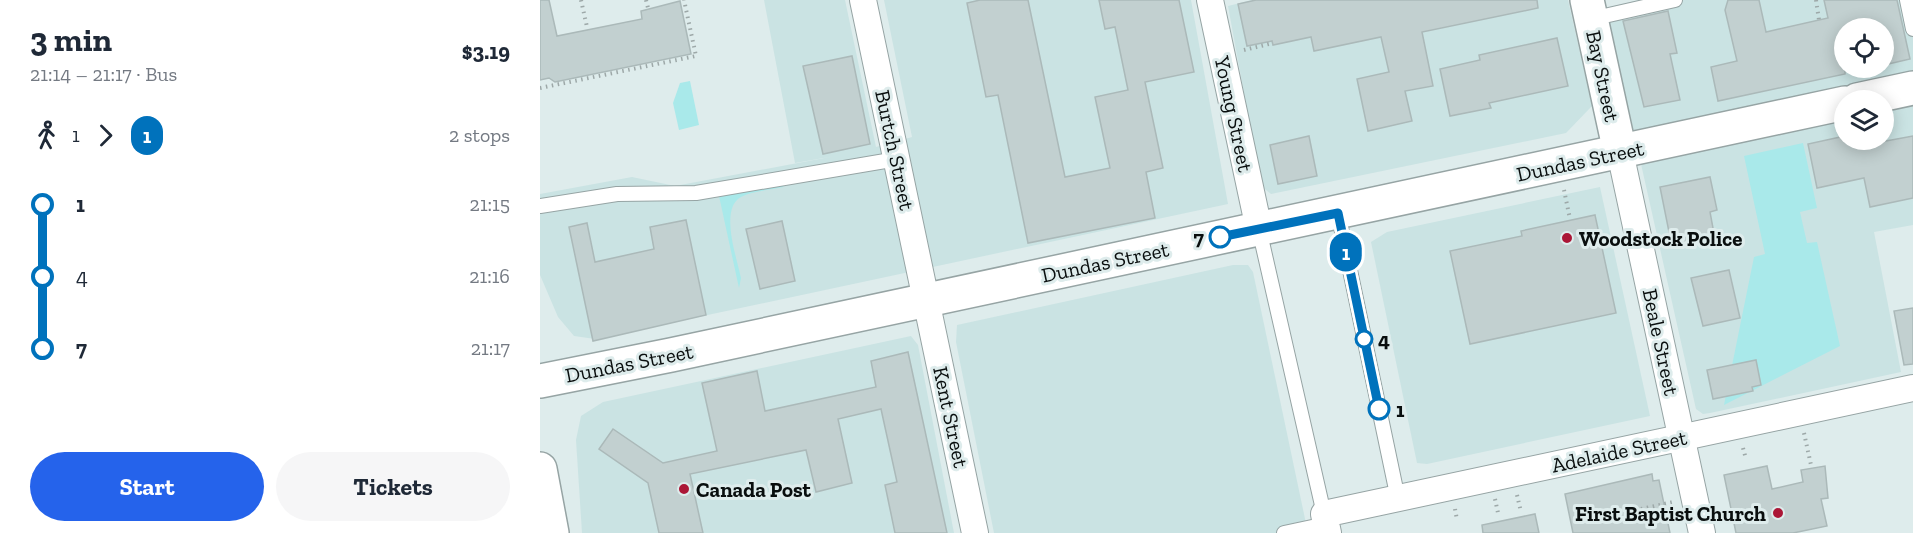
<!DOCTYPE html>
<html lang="en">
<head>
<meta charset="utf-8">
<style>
  :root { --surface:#fff; --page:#f6f6f7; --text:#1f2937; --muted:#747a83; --accent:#2563eb }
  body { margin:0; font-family:"Zilla Slab",serif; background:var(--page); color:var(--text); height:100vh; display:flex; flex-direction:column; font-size:22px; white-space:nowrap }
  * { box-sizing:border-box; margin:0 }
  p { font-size:20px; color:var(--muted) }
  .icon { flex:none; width:33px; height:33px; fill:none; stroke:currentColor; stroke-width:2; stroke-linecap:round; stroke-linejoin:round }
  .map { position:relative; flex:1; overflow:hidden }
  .details { display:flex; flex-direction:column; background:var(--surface); width:540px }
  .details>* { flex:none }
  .badge { padding:0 12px; border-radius:20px; font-size:21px; line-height:39px }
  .controls { position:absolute; left:1294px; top:18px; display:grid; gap:12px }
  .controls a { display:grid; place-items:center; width:60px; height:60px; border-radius:50%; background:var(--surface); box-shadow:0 3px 15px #0003; font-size:30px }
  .map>.badge { position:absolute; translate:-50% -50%; box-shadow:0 0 0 3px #fff }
  .legs { display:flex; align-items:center; gap:9px; height:66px; padding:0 30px; font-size:20px }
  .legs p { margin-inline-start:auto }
  .summary { display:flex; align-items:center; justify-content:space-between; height:102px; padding:0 30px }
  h1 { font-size:33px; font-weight:800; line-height:45px }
  .action { display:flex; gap:12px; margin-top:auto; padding:12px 30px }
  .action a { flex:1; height:69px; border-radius:36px; background:var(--accent); color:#fff; font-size:24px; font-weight:800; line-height:69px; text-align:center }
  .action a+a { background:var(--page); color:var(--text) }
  ul { padding:0 30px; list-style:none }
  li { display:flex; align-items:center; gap:21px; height:72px; font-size:22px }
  li i { display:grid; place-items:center; width:9px; height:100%; margin:0 8px; background:currentColor }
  li i::after { content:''; width:15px; height:15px; margin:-8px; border:4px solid; border-radius:50%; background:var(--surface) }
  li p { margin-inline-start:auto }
  li:first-child i { background:linear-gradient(#0000 50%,currentColor 0) }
  li:last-child i { background:linear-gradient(currentColor 50%,#0000 0) }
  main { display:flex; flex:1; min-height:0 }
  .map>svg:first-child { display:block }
</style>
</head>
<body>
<main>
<section class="details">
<div class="summary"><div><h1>3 min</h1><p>21:14 – 21:17 · Bus</p></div><b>$3.19</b></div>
<div class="legs"><svg class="icon" aria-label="walk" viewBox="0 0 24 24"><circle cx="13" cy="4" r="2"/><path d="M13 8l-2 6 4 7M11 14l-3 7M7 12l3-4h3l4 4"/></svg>1<svg class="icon" aria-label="forward" viewBox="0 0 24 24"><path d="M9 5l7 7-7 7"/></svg><b class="badge" style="background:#0072bc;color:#fff">1</b><p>2 stops</p></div>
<ul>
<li><i style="color:#0072bc"></i><b>1</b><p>21:15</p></li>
<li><i style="color:#0072bc"></i><span>4</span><p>21:16</p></li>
<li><i style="color:#0072bc"></i><b>7</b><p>21:17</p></li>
</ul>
<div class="action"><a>Start</a><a>Tickets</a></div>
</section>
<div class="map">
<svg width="1373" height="533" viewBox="0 0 1373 533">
  <rect width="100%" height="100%" fill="#deecec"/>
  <!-- built -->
  <g fill="#cae3e3" fill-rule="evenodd">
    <path d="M224 0H305L336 147 372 137 344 0H651L688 204 55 339 34 336 18 317 0 275V194L92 177 135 186 295 156 255 163Z"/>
    <path d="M712 0H1028L1052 106 1026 133 731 194 721 186 688 6Z"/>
    <path d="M1099 0H1373V225L1334 232 1361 372 1170 413 1163 414 1156 409 1066 8ZM1305 28H1344V68H1305ZM1305 100H1344V140H1305Z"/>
    <path d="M1060 187 1110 416 887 464 877 463 831 242 847 232Z"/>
    <path d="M693 265H708L713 272 768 533H454L416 342 417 325Z"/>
    <path d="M371 336 378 345 414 533H42L36 440 41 416 63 402Z"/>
  </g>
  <!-- green -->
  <g fill="#a9e9ea">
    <path d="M150 81 159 125 139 130 133 103 140 83Z"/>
    <path d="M1263 143 1277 208 1260 212 1267 243 1277 242 1300 346 1184 405 1214 257 1225 254 1204 156Z"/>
    <path d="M245 183 243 187C230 190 212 191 201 197 179 209 197 258 201 278L199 288 179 196Z"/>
  </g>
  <!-- building -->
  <g fill="#c2d0d0" stroke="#abb9b9" stroke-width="1.5">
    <path d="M0 0H9L17 36 102 19 101 11 140 1 151 54 15 82 9 78 0 80Z"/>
    <path d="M440 0H488L525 177 570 168 555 97 588 90 575 27 565 29 559 0H639L654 72 605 82 623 168 606 172 615 218 488 243 458 95 446 97 427 3Z"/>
    <path d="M716 0H997L998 8 882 32 893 86 865 91 872 121 828 131 817 79 849 72 841 37 774 51 771 37 733 45 732 41 707 46 698 4Z"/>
    <path d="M1188 0H1219L1226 32 1288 18 1284 0H1357L1370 59 1344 65V28H1305V74L1178 101 1171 67 1197 61 1185 10Z"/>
    <path d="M1128 11 1137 53 1130 54 1140 100 1104 107 1083 21Z"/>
    <path d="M1017 38 1028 86 949 103 951 108 910 116 900 69 940 60 939 55Z"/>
    <path d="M312 56 330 144 283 154 263 66Z"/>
    <path d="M769 136 777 176 738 184 730 145Z"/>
    <path d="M1305 136V140L1346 141 1373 136V198L1330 207 1324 178 1277 188 1268 144Z"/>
    <path d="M1170 177 1177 210 1170 212 1175 239 1132 247 1120 187Z"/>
    <path d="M1055 215 1076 313 930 344 910 251 982 236 981 231Z"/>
    <path d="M146 220 166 315 53 341 29 227 47 223 55 262 114 249 110 227Z"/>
    <path d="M242 221 255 281 220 289 206 229Z"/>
    <path d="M1189 270 1200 318 1163 326 1151 278Z"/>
    <path d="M1373 308V364L1364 365 1354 311Z"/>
    <path d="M368 352 407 533H355L345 485 357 482 341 409 298 419 312 483 276 492 266 450 150 474 163 533H119L108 483 59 449 73 429 123 463 177 451 162 383 217 371 225 411 336 387 331 361Z"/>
    <path d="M1216 360 1221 385 1212 387 1213 391 1173 399 1167 370Z"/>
    <path d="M1227 466 1232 489 1263 482 1261 470 1285 466 1288 498 1281 499 1287 526 1253 533H1196L1184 475Z"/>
    <path d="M1112 474 1113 481 1119 480 1130 533H1033L1025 494Z"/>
    <path d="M995 514 999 533H943L942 525Z"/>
  </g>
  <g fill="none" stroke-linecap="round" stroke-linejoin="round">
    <!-- service casing -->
    <g stroke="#96a4a4" stroke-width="16">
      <g id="service">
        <path d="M1367 0 1373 29"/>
        <path d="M1051 19 1135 0"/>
        <path d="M0 206 77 194 156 193 357 159"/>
        <path d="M798 213 858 499"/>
        <path d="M719 229 784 514"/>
        <path d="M744 533 786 524"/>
      </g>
    </g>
    <!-- minor casing -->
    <g stroke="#96a4a4" stroke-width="28">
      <g id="minor">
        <path d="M323 0 435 533"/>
        <path d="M670 0 719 229"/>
        <path d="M1080 152 1162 533"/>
        <path d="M788 533 784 514 1373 388"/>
      </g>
    </g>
    <!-- tertiary casing -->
    <g stroke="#96a4a4" stroke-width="36">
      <path id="tertiary" d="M1047 0 1080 152"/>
    </g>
    <!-- secondary casing -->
    <g stroke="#96a4a4" stroke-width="36">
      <path id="secondary" d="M0 469 12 533"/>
    </g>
    <!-- primary casing -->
    <g stroke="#96a4a4" stroke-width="36">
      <g id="primary">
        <path d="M1317 100 1373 88"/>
        <path d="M0 381 131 355 1305 103"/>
      </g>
    </g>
    <!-- path -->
    <g stroke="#9da8a8" stroke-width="4" stroke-dasharray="1.5 4.5" stroke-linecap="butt">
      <path d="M41 0 47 27"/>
      <path d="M106 0 108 8"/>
      <path d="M1276 0 1279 20"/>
      <path d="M704 50 729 44"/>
      <path d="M0 88 156 56 144 0"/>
      <path d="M1024 190 1030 219"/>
      <path d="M1264 433 1271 465"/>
      <path d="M1203 448 1206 459"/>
      <path d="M977 495 981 512"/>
      <path d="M955 499 958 513"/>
      <path d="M915 509 917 520"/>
      <path d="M1101 509 1133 502"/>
    </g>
    <!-- service -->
    <use href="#service" stroke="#fff" stroke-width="14"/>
    <!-- minor -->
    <use href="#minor" stroke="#fff" stroke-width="26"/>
    <!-- tertiary -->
    <use href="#tertiary" stroke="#fff" stroke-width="33"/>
    <!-- secondary -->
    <use href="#secondary" stroke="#fff" stroke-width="33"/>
    <!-- primary -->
    <use href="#primary" stroke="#fff" stroke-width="33"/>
  </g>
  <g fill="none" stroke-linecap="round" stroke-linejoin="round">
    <!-- line-1 casing -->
    <g stroke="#fff" stroke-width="14">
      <path id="line-1" d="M680 237 798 213 839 409"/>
    </g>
    <!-- line-1 -->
    <use href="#line-1" stroke="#0072bc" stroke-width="9"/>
  </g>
  <!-- markers -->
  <g fill="#fff" stroke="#0072bc" stroke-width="3">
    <circle cx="680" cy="237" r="10"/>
    <circle cx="824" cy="339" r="8"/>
    <circle cx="839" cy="409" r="10"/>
  </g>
  <g fill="#ab1636" stroke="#deecec" stroke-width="2">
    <circle cx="1027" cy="238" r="6"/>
    <circle cx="144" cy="489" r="6"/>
    <circle cx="1238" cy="513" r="6"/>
  </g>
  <g text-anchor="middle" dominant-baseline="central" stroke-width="6" stroke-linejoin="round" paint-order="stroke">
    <!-- street labels -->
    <g font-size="21" fill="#090e0e" stroke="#deecec">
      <text transform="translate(1063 76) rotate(78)">Bay Street</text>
      <text transform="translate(694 114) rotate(78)">Young Street</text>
      <text transform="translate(355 150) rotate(78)">Burtch Street</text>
      <text transform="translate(1040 161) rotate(-12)">Dundas Street</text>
      <text transform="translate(565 262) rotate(-12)">Dundas Street</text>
      <text transform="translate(1121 342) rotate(78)">Beale Street</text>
      <text transform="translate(89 363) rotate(-11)">Dundas Street</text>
      <text transform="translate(411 417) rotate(78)">Kent Street</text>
      <text transform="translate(1079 451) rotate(-12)">Adelaide Street</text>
    </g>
    <!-- stop labels -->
    <g font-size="21" font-weight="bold" fill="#090e0e" stroke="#deecec" text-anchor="start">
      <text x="664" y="237" text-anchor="end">7</text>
      <text x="838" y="339">4</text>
      <text x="856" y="409">1</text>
    </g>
    <!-- poi labels -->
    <g font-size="21" font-weight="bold" fill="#090e0e" stroke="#deecec" text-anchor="start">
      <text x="1039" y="238">Woodstock Police</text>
      <text x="156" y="489">Canada Post</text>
      <text x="1226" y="513" text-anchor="end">First Baptist Church</text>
    </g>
  </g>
</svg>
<div class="controls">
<a><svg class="icon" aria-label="locate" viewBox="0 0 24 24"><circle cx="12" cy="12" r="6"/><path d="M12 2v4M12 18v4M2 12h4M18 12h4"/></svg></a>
<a><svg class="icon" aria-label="layers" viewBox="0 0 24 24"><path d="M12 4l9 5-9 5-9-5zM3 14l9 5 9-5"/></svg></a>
</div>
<b class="badge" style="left:806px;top:252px;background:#0072bc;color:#fff">1</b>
</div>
</main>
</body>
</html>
